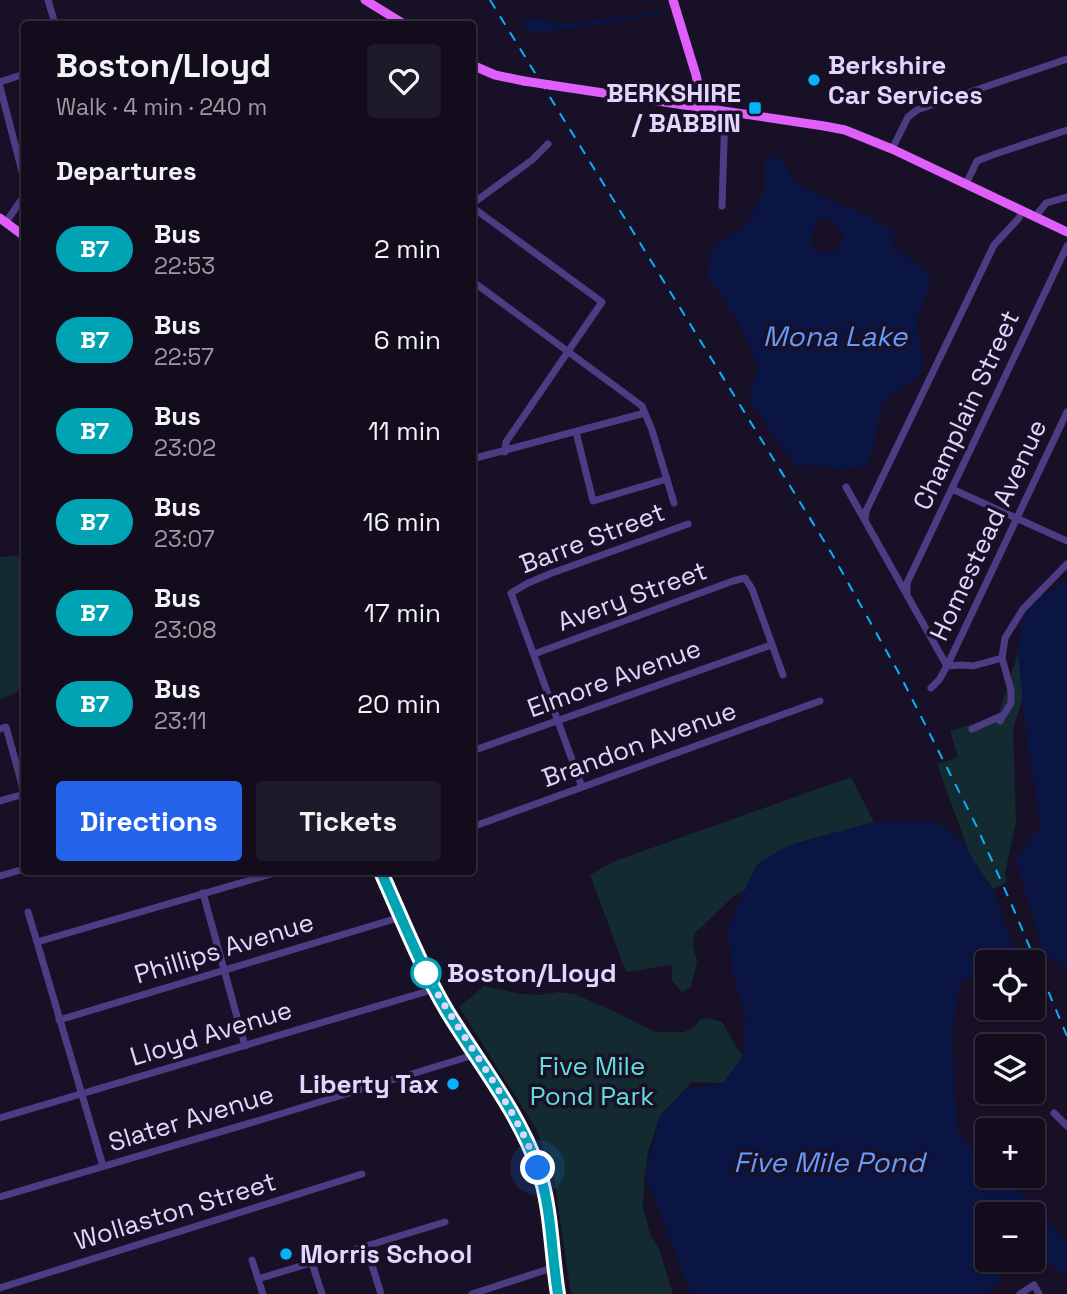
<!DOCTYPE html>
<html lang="en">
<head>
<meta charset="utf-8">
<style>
  :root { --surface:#120c1c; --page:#1f1a29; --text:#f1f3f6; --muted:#9c9ba3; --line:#312c3b; --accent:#2563eb }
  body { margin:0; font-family:"Space Grotesk",sans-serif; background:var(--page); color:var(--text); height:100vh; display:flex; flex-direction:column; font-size:26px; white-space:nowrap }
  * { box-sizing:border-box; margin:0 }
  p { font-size:23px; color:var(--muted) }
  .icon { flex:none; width:38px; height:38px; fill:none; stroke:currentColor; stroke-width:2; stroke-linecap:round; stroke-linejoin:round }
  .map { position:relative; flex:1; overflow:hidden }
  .side { position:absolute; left:21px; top:21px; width:455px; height:854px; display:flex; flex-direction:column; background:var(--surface); border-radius:7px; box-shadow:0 2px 5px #0004,0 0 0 2px var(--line) }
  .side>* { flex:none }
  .badge { padding:0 14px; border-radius:23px; font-size:24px; line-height:46px }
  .controls { position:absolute; left:975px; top:950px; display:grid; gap:14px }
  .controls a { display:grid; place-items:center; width:70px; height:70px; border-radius:7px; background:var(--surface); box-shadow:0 2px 5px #0004,0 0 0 2px var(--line); font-size:35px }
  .you { position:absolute; width:35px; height:35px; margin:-18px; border:5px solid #fff; border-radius:50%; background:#1a73e8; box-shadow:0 0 0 10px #1a73e833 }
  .map>.badge { position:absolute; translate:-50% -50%; box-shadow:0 0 0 4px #fff }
  h2 { padding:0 35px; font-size:26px; line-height:63px }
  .round { display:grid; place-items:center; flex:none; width:74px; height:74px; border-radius:7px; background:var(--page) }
  .overview { display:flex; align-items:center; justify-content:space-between; height:119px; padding:0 35px }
  h1 { font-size:33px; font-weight:600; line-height:52px }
  .cta { display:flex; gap:14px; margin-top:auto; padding:14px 35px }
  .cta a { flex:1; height:80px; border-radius:7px; background:var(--accent); color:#fff; font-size:28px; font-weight:600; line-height:80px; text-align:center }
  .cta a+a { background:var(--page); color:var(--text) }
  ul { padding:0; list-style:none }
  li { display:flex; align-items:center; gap:21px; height:91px; padding:0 35px }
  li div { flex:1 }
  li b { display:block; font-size:26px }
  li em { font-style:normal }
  li .badge { min-width:77px; font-weight:700; text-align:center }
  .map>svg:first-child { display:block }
</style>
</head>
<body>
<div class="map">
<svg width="1067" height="1294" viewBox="0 0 1067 1294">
  <rect width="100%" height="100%" fill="#181026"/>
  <!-- green -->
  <g fill="#132b30">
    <path d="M24 555V688L0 700V557Z"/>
    <path d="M1036 595 1067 598 1051 610 1013 729 1016 821 1005 873 1007 882 984 894 937 764 958 757 950 731 983 721 997 720Z"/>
    <path d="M851 777 896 866 765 881 735 895 695 933 693 946 697 961 691 987 682 992 672 981V965L626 972 590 875 615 861Z"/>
    <path d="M484 986 521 994 541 995 558 992 574 994 614 1011 655 1032H684L694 1027 700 1020 706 1018 722 1022C729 1033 734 1045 743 1055L737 1068 723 1083 692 1082 660 1116 648 1152 644 1182 643 1207 650 1234 659 1249 673 1294H571L554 1178 537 1130 459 1007Z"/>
  </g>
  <!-- water -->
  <g fill="#0b1544" fill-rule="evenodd">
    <path d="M661 11 660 15 537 33 529 32 522 21C537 14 550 25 567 24Z"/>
    <path d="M765 155 783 161 795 184 871 218 894 231 893 248 926 270 931 284 916 320 923 361 920 375 882 403 874 444 867 466 844 470 814 465 795 466 751 402 750 391 759 368 738 322 707 275 715 244 747 225 765 188ZM824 218C834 219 841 228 844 237L841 246 831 253 821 252 813 248 811 237 817 221Z"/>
    <path d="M1067 579V970L1044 953 1016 861 1041 824 1026 733 1018 652 1023 609Z"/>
    <path d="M873 822H934L955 833 993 889 1014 949 1012 962H987V972L960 981 952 1039 957 1130 981 1162 987 1167V1176H999L1021 1193 1067 1241V1277L1041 1257 1033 1246 1032 1214H987V1260H996L1000 1280 987 1294H691L645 1174 660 1116 685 1089 723 1083 743 1055 746 1018 732 971 728 928 756 865 789 845Z"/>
  </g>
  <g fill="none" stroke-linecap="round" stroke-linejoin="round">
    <!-- minor -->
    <g stroke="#4d3c84" stroke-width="7">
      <path d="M48 0 55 24"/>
      <path d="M0 82 24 74"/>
      <path d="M0 87 24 179"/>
      <path d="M892 149 908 117 917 110 1067 59"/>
      <path d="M966 184 977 161 995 154 1067 130"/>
      <path d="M472 204 532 160 548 144"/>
      <path d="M722 206 725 111"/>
      <path d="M472 207 602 302 506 442 505 452"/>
      <path d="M1036 216 1046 203 1067 197"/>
      <path d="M6 222 24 196"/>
      <path d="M472 281 642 406 652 430 674 503"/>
      <path d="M576 432 593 501 667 479"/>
      <path d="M472 459 645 413"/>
      <path d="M846 487 947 666 962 665 973 666 1002 658"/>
      <path d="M952 489 1067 541"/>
      <path d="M865 520 866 511 994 245 1019 218 1022 210"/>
      <path d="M907 593V583L1067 246"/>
      <path d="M534 654 733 581 745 578 752 589 783 675"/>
      <path d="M931 688 939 680 947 666 1067 412"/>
      <path d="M1000 721 1011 703V690L1002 658 1005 638 1023 609 1067 564"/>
      <path d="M0 729 6 727 24 792"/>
      <path d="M972 729 1001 716"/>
      <path d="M472 751 771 645"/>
      <path d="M582 787 511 593 528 583 552 573 688 524"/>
      <path d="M0 801 24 794"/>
      <path d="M472 827 820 701"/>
      <path d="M0 876 24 869"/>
      <path d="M203 893 245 1046"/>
      <path d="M28 912 37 942"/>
      <path d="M59 1020 401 917"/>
      <path d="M1054 1113 1067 1126"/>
      <path d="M0 1118 435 989"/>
      <path d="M103 1166 37 942 278 872"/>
      <path d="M0 1197 267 1118 474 1055"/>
      <path d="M366 1246 381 1294"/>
      <path d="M252 1260 263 1294"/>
      <path d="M312 1263 322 1294"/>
      <path d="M258 1279 445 1222"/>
      <path d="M0 1288 362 1174"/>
      <path d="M472 1294 555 1267"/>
      <path d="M1020 1294 1034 1285 1039 1294"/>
    </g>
    <!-- major -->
    <g stroke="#df5ffb" stroke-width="9">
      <path d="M365 0 404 24"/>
      <path d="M673 0 696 75 698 85 696 107"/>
      <path d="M472 65 495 75 524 81"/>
      <path d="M550 85 824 126 845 130 892 149 1067 232"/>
      <path d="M0 218 24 236"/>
      <path d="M381 872C402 919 421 967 447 1011 478 1062 518 1111 538 1168 552 1209 551 1252 558 1294"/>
    </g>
    <!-- rail -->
    <path stroke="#06b2fa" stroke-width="2" stroke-dasharray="10 9" stroke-linecap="butt" d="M490 0 832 554 901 677 976 825 1014 910 1067 1036"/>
    <!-- major-bridge -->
    <path stroke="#df5ffb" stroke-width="9" d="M524 81 550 85"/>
  </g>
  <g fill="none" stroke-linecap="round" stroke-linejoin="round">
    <!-- line casing -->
    <g stroke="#fff" stroke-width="16">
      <path id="line" d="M381 872C402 919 421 967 447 1011 478 1062 518 1111 538 1168 552 1209 551 1252 558 1294"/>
    </g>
    <!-- line -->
    <use href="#line" stroke="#00a3b4" stroke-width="10"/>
    <!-- walk -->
    <path stroke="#e2d6fe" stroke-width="7" stroke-dasharray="0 12.6" d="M426 973C461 1038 512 1099 538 1168"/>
  </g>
  <!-- markers -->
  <g fill="#06b2fa" stroke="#181026" stroke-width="2.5">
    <circle cx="814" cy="80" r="7"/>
    <rect x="748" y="101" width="14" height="14" rx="3.5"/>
    <circle cx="453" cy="1084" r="7"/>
    <circle cx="286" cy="1254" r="7"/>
  </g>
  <circle fill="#fff" stroke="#00a3b4" stroke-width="3.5" cx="426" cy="973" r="14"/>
  <g text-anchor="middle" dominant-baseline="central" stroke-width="7" stroke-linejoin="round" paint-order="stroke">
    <!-- poi labels -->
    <g font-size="26" font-weight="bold" fill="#e2d6fe" stroke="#181026" text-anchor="start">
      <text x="828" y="65">Berkshire<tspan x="828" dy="30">Car Services</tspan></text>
      <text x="741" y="93" text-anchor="end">BERKSHIRE<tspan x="741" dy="30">/ BABBIN</tspan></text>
      <text x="439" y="1084" text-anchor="end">Liberty Tax</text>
      <text x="300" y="1254">Morris School</text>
    </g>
    <!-- street labels -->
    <g font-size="26" fill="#e2d6fe" stroke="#181026">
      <text transform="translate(966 410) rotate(-65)">Champlain Street</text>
      <text transform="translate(988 530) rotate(-65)">Homestead Avenue</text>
      <text transform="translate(592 538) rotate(-21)">Barre Street</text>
      <text transform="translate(632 596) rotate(-20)">Avery Street</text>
      <text transform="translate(614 678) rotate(-20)">Elmore Avenue</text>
      <text transform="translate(639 744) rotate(-20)">Brandon Avenue</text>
      <text transform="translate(224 948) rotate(-17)">Phillips Avenue</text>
      <text transform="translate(211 1033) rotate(-17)">Lloyd Avenue</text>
      <text transform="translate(191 1118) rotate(-17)">Slater Avenue</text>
      <text transform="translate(175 1211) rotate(-17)">Wollaston Street</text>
    </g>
    <!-- stop labels -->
    <g font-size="26" font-weight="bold" fill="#e2d6fe" stroke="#181026" text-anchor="start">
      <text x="447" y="973">Boston/Lloyd</text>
    </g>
    <!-- park labels -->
    <g font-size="26" fill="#63ddd6" stroke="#181026">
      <text x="592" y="1066">Five Mile<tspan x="592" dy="30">Pond Park</tspan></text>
    </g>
    <!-- water labels -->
    <g font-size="28" font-style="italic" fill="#669afc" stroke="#181026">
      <text x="835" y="336">Mona Lake</text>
      <text x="829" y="1162">Five Mile Pond</text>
    </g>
  </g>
</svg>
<div class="controls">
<a><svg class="icon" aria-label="locate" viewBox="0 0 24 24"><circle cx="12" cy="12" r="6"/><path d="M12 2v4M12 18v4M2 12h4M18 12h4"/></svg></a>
<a><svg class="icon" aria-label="layers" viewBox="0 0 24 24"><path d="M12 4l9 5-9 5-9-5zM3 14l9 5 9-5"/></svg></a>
<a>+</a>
<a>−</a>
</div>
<div class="you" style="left:538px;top:1168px"></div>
<section class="side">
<div class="overview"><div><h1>Boston/Lloyd</h1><p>Walk · 4 min · 240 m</p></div><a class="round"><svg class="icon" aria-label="heart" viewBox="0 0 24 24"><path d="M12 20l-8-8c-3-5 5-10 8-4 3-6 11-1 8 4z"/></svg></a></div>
<h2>Departures</h2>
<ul>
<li><span class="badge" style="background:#00a3b4;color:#fff">B7</span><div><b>Bus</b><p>22:53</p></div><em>2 min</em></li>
<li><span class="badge" style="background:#00a3b4;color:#fff">B7</span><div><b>Bus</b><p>22:57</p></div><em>6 min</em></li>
<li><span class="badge" style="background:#00a3b4;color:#fff">B7</span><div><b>Bus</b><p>23:02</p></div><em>11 min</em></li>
<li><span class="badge" style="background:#00a3b4;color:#fff">B7</span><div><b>Bus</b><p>23:07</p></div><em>16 min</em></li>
<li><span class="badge" style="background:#00a3b4;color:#fff">B7</span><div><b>Bus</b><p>23:08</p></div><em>17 min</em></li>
<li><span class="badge" style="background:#00a3b4;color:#fff">B7</span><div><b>Bus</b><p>23:11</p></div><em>20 min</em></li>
</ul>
<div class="cta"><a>Directions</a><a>Tickets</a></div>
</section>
</div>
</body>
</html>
